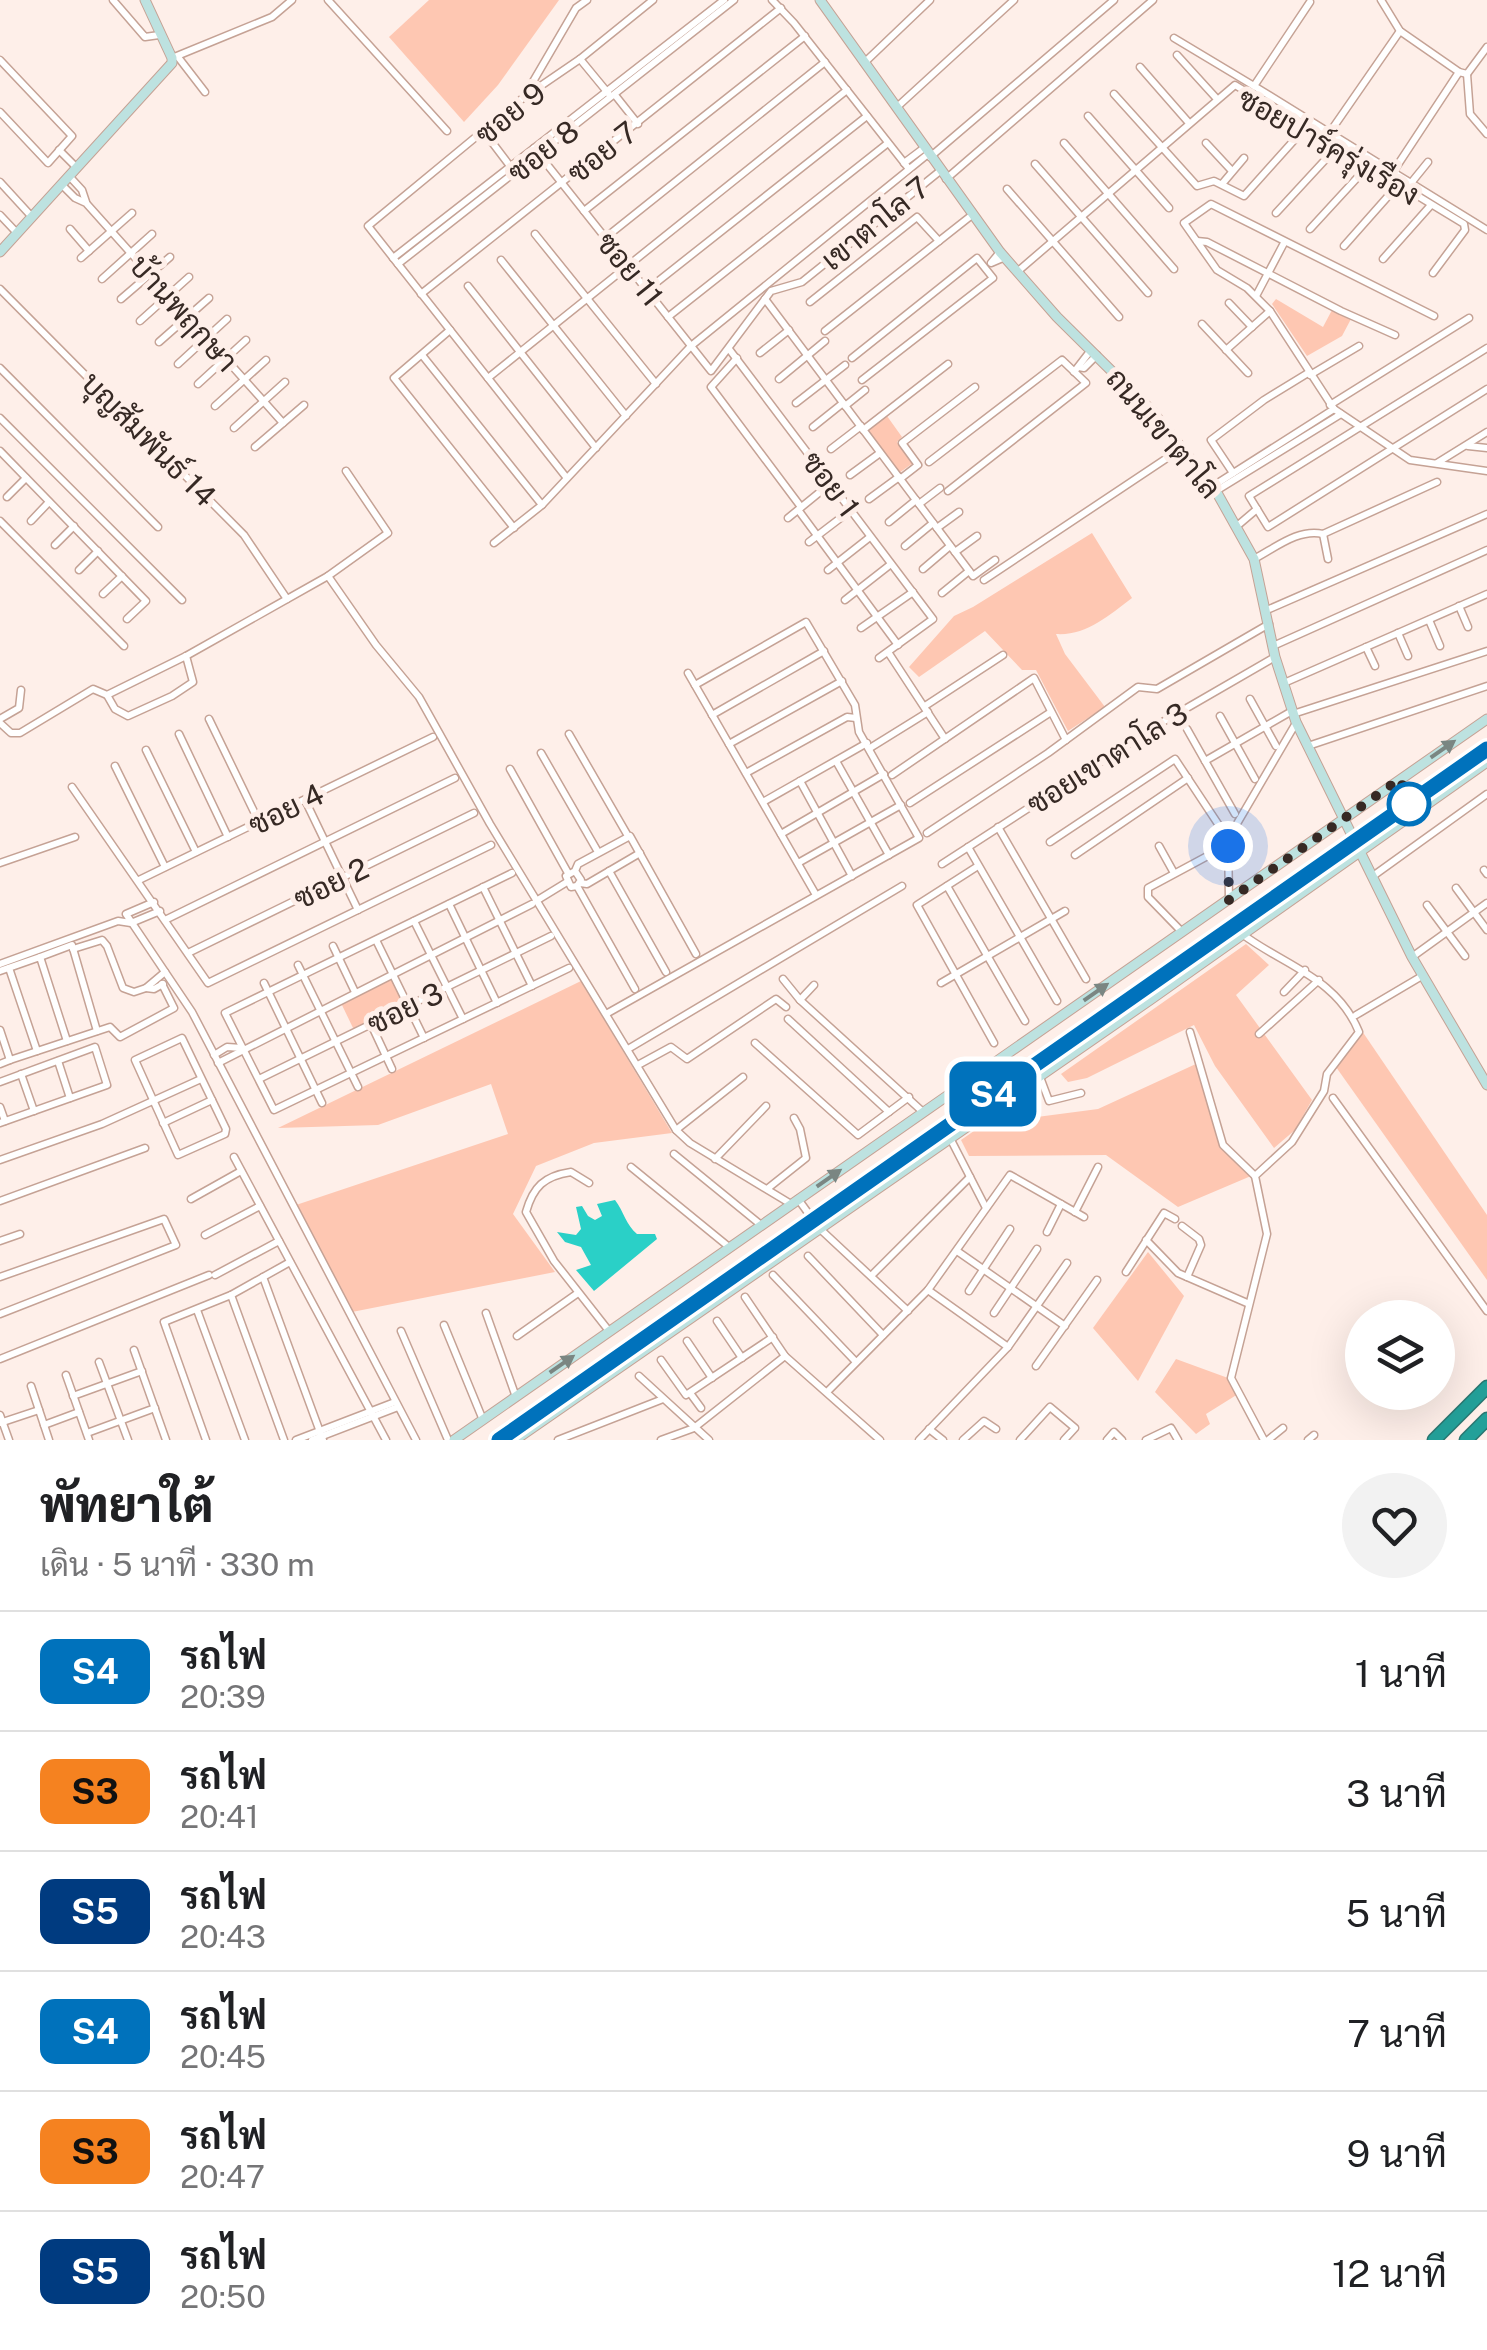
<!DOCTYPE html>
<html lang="th">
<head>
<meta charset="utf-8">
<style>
  :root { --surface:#fff; --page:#f2f2f2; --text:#202124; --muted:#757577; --line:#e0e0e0 }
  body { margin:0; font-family:"Public Sans",Sarabun,sans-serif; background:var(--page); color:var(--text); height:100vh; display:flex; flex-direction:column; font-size:38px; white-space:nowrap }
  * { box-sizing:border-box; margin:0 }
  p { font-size:32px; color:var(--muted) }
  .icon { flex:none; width:55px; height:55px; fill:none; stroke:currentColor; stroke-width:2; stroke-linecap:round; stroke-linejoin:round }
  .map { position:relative; height:1440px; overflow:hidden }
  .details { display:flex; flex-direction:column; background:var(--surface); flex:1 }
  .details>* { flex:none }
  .badge { padding:0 20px; border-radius:15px; font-size:35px; line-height:65px }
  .buttons { position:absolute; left:1345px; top:1300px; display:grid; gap:20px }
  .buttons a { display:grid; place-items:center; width:110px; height:110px; border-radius:50%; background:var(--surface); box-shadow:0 10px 40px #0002; font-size:50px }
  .you { position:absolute; width:50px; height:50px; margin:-25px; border:8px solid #fff; border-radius:50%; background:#1a73e8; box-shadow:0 0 0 15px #1a73e833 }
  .map>.badge { position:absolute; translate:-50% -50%; box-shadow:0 0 0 5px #fff }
  .round { display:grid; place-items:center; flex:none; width:105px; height:105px; border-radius:52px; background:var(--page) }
  .overview { display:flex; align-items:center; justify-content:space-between; height:170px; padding:0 40px }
  h1 { font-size:48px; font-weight:800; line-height:75px }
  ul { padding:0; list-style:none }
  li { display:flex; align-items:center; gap:30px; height:120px; padding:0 40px; border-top:2px solid var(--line) }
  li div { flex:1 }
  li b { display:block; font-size:38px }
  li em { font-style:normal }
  li .badge { min-width:110px; font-weight:700; text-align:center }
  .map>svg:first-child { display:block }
</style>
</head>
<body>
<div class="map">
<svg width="1487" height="1440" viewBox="0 0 1487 1440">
  <rect width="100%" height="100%" fill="#feefe9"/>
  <!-- green -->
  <g fill="#fec7b2">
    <path d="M429 0H559L498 85 464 122 389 37Z"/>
    <path d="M1276 299 1323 327 1332 310 1351 319 1342 336 1307 356 1272 304Z"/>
    <path d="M887 416 902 437 897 442 913 463 899 473 868 430Z"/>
    <path d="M1092 533 1132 598C1108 616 1086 636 1056 634L1065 654 1105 707 1068 731 1036 670H1022L985 631 919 677 909 667 954 616 973 607Z"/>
    <path d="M1246 944 1269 965 1236 995 1312 1100 1295 1130 1274 1148 1215 1066 1194 1025 1087 1078 1068 1082 1061 1074Z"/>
    <path d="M391 979 405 1006 354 1030 341 1003Z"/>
    <path d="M581 981 672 1133 594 1143 536 1166 513 1214 555 1272 352 1312 296 1205 508 1134 491 1084 378 1125 278 1128Z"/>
    <path d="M1362 1031 1487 1215V1280L1336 1067Z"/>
    <path d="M1198 1063 1220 1148 1251 1176 1178 1207 1106 1155 969 1156 961 1140 984 1124 1098 1109Z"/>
    <path d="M1148 1252 1184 1296 1138 1381 1093 1328Z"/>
    <path d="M1176 1359 1228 1378 1238 1394 1206 1414 1210 1424 1196 1434 1155 1392Z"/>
  </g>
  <!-- water -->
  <path fill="#2ad0c7" d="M615 1200C624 1212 626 1225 637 1234H655L657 1239 594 1291 576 1270 591 1265 581 1247 565 1242 557 1232 576 1235 581 1229 576 1207 582 1206 588 1216 595 1220 602 1216 597 1204Z"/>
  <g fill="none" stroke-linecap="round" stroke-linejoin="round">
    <!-- street casing -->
    <g stroke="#c5a295" stroke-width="9">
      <g id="street">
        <path d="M113 0 145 37 159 35"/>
        <path d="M328 0 447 131"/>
        <path d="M772 0 794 23 909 169"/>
        <path d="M1381 0 1400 31 1459 72 1467 74"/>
        <path d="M1174 38 1254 86 1310 2"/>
        <path d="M1177 55 1217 99"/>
        <path d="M178 57 205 92"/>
        <path d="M172 58 272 17 292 0"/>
        <path d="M580 59 608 93"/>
        <path d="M0 60 72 136 48 163 0 112"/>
        <path d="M864 63 930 0"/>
        <path d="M1140 67 1189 123"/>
        <path d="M1467 74 1470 114 1487 134"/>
        <path d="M1467 74 1487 47"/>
        <path d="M1254 86 1393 172"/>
        <path d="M1114 94 1197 186 1214 181 1244 196 1305 128"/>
        <path d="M615 95 638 124"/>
        <path d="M524 97 576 8 587 0"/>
        <path d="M897 107 1014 0"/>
        <path d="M1088 116 1169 208"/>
        <path d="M1330 132 1400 31"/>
        <path d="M485 133 510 166"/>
        <path d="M1064 143 1174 269"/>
        <path d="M1206 143 1232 171"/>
        <path d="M534 148 711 371 771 291 802 282 940 171"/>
        <path d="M59 150 76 167"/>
        <path d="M930 157 1114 0"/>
        <path d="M1428 162 1411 183 1487 230"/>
        <path d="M904 163 924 148"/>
        <path d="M1035 164 1148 293"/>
        <path d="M70 177 82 190 86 202"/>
        <path d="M946 179 1153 0"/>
        <path d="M0 182 32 217"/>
        <path d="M1411 183 1393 172 1459 72"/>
        <path d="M1222 184 1244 158"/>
        <path d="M62 185 75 198 86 203 283 423"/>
        <path d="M1007 189 1119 317"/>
        <path d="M584 211 805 36"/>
        <path d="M1276 213 1337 147"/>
        <path d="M0 215 17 233"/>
        <path d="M70 229 89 251"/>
        <path d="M1310 229 1368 166"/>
        <path d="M535 234 656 384"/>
        <path d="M605 238 825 62"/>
        <path d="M1197 241 1207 242 1341 311 1395 335"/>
        <path d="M1344 246 1398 185"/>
        <path d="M1000 252 991 263 1005 257"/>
        <path d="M81 258 132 213"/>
        <path d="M393 258 724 0"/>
        <path d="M1383 259 1431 205"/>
        <path d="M501 260 626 416"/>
        <path d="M398 264 734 0"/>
        <path d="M1017 272 1235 85 1464 224 1465 230 1433 273"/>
        <path d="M102 279 152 234"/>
        <path d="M468 286 596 448"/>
        <path d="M0 289 244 535 287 599"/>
        <path d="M647 290 867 116"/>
        <path d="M421 294 781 8"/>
        <path d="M1256 296 1284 243"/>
        <path d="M121 299 170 257"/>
        <path d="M765 299 973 576 995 560"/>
        <path d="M810 302 917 217 939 241"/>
        <path d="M1229 303 1252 327"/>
        <path d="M1434 316 1211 204 1184 223 1217 270 1247 288 1270 311 1334 409 1410 460 1487 471"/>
        <path d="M668 317 888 143"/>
        <path d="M140 321 189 277"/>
        <path d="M1202 324 1248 373"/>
        <path d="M450 330 394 378 514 528"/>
        <path d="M825 331 972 215"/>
        <path d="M159 342 209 298"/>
        <path d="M1487 348 1249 496 1268 527 1487 389"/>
        <path d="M729 349 933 619 879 658"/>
        <path d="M1226 350 1270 311"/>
        <path d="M760 353 789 330"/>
        <path d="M422 355 542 505"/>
        <path d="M737 358 711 387 801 507"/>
        <path d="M852 358 977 258 993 278 862 380"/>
        <path d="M178 364 227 319"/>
        <path d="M1079 367 1084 368 1097 355"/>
        <path d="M0 368 158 527"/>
        <path d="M1074 372 1091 350"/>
        <path d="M1310 375 1359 346"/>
        <path d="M488 378 847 90"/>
        <path d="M779 379 825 341"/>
        <path d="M198 384 246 340"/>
        <path d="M796 403 845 365"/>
        <path d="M1330 405 1469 318"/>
        <path d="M215 406 266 360"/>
        <path d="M845 406 865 390"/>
        <path d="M0 418 182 600"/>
        <path d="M813 427 843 403"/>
        <path d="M234 428 285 382"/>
        <path d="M863 430 948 364"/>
        <path d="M1468 446 1487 448"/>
        <path d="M255 447 304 405"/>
        <path d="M831 449 861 426"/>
        <path d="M0 451 146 601 127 619"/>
        <path d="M929 462 1062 360 1086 383 948 491"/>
        <path d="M1437 463 1487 432"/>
        <path d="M1233 473 1211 440 1264 400 1308 373"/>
        <path d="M850 475 880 453"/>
        <path d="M566 477 368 226 523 98 580 59 653 0"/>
        <path d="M900 479 918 465 902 443 975 387"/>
        <path d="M1213 486 1334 409"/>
        <path d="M1216 491 1341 414"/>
        <path d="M7 497 26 478"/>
        <path d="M869 499 899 477"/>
        <path d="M919 504 940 488"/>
        <path d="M799 511 898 645"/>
        <path d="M788 518 831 483"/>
        <path d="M0 521 124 646"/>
        <path d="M31 521 49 502"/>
        <path d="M889 522 916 500"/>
        <path d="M1237 526 1257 509"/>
        <path d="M937 528 959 512"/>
        <path d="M1323 534 1328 559"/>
        <path d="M809 542 851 510"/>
        <path d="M494 543 542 505 691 346 928 154"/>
        <path d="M55 545 74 526"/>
        <path d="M905 546 933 523"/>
        <path d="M955 552 977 536"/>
        <path d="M1254 559C1275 548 1299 528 1323 534L1437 482"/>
        <path d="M923 569 950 546"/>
        <path d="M79 570 98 551"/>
        <path d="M828 570 870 537"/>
        <path d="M328 576 388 533 346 471"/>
        <path d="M984 580 1182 448"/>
        <path d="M942 593 969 571"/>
        <path d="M103 594 122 576"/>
        <path d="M845 600 891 564"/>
        <path d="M1459 606 1468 627"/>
        <path d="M1267 610 1487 514"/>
        <path d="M1429 620 1440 646"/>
        <path d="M861 628 913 592"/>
        <path d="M1398 633 1408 656"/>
        <path d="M1273 646 1487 550"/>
        <path d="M1366 647 1375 666"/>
        <path d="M888 652 945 739"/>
        <path d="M688 673 816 895"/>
        <path d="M1284 683 1487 594"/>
        <path d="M107 695 115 709 128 716 172 696 193 682 186 656"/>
        <path d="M1250 699 1276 746"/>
        <path d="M925 706 1003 655"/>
        <path d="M1293 714 1487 651"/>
        <path d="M712 715 824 651"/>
        <path d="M1220 716 1255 779"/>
        <path d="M0 719 19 708 21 690"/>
        <path d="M209 719 259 822"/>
        <path d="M0 723 11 733H20L93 689 107 695 186 656 328 576 376 645 419 697 490 824 676 1130 690 1143 791 1204"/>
        <path d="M1187 729 1235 814"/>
        <path d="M179 734 228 837"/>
        <path d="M569 734 628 836"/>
        <path d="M729 744 842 681"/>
        <path d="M1308 746 1487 686"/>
        <path d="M870 748 928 712"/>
        <path d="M146 750 196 852"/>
        <path d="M541 753 598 852"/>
        <path d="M836 761 889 855"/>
        <path d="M1205 761 1292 711"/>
        <path d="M115 766 165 867"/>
        <path d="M510 769 568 873"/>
        <path d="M746 773 847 717 856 718"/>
        <path d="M892 775 1034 678 1066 740"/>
        <path d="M800 781 852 876"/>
        <path d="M72 787 208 983 491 845"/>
        <path d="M305 800 358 910"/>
        <path d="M763 802 867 743"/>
        <path d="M910 803 1051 712"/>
        <path d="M998 827 1086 979"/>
        <path d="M927 833 1048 753 1138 687 1157 689 1269 624"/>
        <path d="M781 834 884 774"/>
        <path d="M1050 842 1175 759 1228 839"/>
        <path d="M1159 846 1174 873"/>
        <path d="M968 847 1057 1001"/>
        <path d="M1075 855 1188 778"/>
        <path d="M0 863 75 837"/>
        <path d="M798 863 901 805"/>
        <path d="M942 864 1154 727 1275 657"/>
        <path d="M978 866 917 905 994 1043"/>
        <path d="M1484 870 1487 874"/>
        <path d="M575 871 581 880 577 886 571 887 566 876 575 871 578 864 630 836 696 954"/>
        <path d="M609 871 666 972"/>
        <path d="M512 873 225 1013 274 1110 569 968"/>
        <path d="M1373 876 1487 794"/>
        <path d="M139 880 433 737"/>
        <path d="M580 883 587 884 640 853"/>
        <path d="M577 886 635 989"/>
        <path d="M947 886 1025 1021"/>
        <path d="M483 887 532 986"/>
        <path d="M1456 888 1487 930"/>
        <path d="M1229 900 1228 839 1296 723"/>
        <path d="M536 901 567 882"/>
        <path d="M154 902 126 914 192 1012 416 1440"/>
        <path d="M449 904 497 1003"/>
        <path d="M1427 905 1465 956"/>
        <path d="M165 920 455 778"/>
        <path d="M414 921 463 1019"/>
        <path d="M1182 932 1148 897V888L1228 845"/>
        <path d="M1242 934C1285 966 1337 978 1359 1032L1327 1074 1324 1091 1292 1142 1255 1176 1267 1234 1231 1378 1264 1440"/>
        <path d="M376 940 424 1038"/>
        <path d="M333 946 355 992"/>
        <path d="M73 949 102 940 107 946 123 988 134 992 146 988"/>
        <path d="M188 953 474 813"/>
        <path d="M40 957 72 945 97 1031"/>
        <path d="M1412 957 1487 903"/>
        <path d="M0 964 118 921 131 923 160 911"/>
        <path d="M298 965 358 1087"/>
        <path d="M9 968 37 1051"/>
        <path d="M0 971 40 957 67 1041"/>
        <path d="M783 979 800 1000"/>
        <path d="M264 983 322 1103"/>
        <path d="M941 983 1065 911"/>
        <path d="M163 984 154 989 146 988 165 972"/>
        <path d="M814 985 800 1000 923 1112"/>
        <path d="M1284 992 1305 970"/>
        <path d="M606 1014 919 838 859 732 855 705 806 622 695 685"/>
        <path d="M1356 1015 1422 976"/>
        <path d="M788 1019 889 1112"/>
        <path d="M371 1024 392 1069"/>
        <path d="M0 1030 10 1060 110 1027 120 1037 174 1008 162 984"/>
        <path d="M1190 1032 1223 1145 1255 1176"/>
        <path d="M1259 1034 1319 980"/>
        <path d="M182 1038 226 1129 225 1134 178 1155 135 1060Z"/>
        <path d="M755 1043 858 1135 909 1097"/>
        <path d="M628 1049 902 886"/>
        <path d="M214 1055 227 1047 242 1048"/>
        <path d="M58 1061 70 1098"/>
        <path d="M218 1063 532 904"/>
        <path d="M0 1064 10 1060"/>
        <path d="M638 1065 671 1047 687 1059 776 999 786 1007"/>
        <path d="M21 1074 34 1111"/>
        <path d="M1040 1077 1049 1101 1081 1093"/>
        <path d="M259 1079 551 936"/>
        <path d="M0 1082 95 1047 107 1085 0 1123"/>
        <path d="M1333 1098 1487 1311"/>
        <path d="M0 1107 5 1121"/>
        <path d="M163 1123 212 1100"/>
        <path d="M676 1130 743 1077"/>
        <path d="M950 1138 986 1208"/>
        <path d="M674 1154 761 1225"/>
        <path d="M234 1157 386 1440"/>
        <path d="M715 1159 766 1106"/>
        <path d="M0 1160 102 1124 201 1079"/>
        <path d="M631 1167 729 1247"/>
        <path d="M589 1183 571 1172C544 1176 533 1187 526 1212L554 1261 609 1331"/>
        <path d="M767 1189 806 1158 800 1129 794 1118"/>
        <path d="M191 1199 241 1171"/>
        <path d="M798 1199 819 1228 908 1311"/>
        <path d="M0 1201 145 1148"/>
        <path d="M1075 1212 1098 1167"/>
        <path d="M1182 1226 1199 1239 1201 1245 1187 1277"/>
        <path d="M1047 1232 1061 1204"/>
        <path d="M205 1235 260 1206"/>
        <path d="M1146 1240 1178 1273 1247 1303"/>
        <path d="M0 1241 20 1234"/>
        <path d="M957 1251 1065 1326"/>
        <path d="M808 1256 883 1335"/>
        <path d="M1126 1272 1164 1213 1175 1219"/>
        <path d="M215 1275 279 1241"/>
        <path d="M773 1275 856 1362"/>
        <path d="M871 1276 970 1177"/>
        <path d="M0 1277 164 1219 176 1245 0 1314"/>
        <path d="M263 1277 323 1440"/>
        <path d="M928 1290 1008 1347"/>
        <path d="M969 1291 1010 1229"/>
        <path d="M231 1295 284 1440"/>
        <path d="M745 1297 785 1356 880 1440"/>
        <path d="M197 1310 245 1440"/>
        <path d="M486 1313 516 1397"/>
        <path d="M994 1313 1037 1249"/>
        <path d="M717 1321 742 1358"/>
        <path d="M444 1325 483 1420"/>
        <path d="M401 1331 448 1440"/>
        <path d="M517 1336 578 1293"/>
        <path d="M687 1341 712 1378"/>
        <path d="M134 1350 166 1440"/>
        <path d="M0 1359 209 1275"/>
        <path d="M661 1360 686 1395 773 1337"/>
        <path d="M99 1362 128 1440"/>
        <path d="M1036 1366 1097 1280"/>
        <path d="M66 1375 89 1440"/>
        <path d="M639 1376 709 1440"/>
        <path d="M31 1386 49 1440"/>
        <path d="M827 1392 928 1290 1010 1175 1084 1217"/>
        <path d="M690 1393 701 1408"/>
        <path d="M73 1396 142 1371"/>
        <path d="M0 1415 9 1440"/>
        <path d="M0 1423 39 1410"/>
        <path d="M44 1425 79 1412"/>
        <path d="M929 1429 943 1440"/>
        <path d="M87 1433 155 1408"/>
        <path d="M206 1440 164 1322 231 1295 290 1262"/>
        <path d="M296 1440 395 1402"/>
        <path d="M312 1440 398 1407"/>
        <path d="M558 1440 663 1399"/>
        <path d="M661 1440 694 1428 785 1356"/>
        <path d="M919 1440 1008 1347 1067 1263"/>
        <path d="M963 1440 984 1421 996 1429"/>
        <path d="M1020 1440 1050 1407 1075 1428 1064 1440"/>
        <path d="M1107 1440 1114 1432 1122 1440"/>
        <path d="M1146 1440 1171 1428 1178 1440"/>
        <path d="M1268 1440 1283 1428"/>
        <path d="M1308 1440 1314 1435"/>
      </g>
    </g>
    <!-- secondary casing -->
    <g stroke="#c5a295" stroke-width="11">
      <g id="secondary">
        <path d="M820 0 1000 252 1057 317 1152 411 1216 491 1254 559 1275 657 1296 722 1412 957 1487 1085"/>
        <path d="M0 252 172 63V58L145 0"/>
        <path d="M454 1440 1487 719"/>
        <path d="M515 1440 1150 1000 1487 762"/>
      </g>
    </g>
    <!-- highway casing -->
    <g stroke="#2a7670" stroke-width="15">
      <g id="highway">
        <path d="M1434 1440 1487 1387"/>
        <path d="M1466 1440 1487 1419"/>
      </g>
    </g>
    <!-- street -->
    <use href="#street" stroke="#fff" stroke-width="6"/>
    <!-- secondary -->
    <use href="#secondary" stroke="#bde2e0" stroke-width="9"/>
    <!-- highway -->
    <use href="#highway" stroke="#23a099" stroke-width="12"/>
    <!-- rail casing -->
    <g stroke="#645651" stroke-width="6">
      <path id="rail" d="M499 1440 1487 749"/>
    </g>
    <!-- rail -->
    <use href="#rail" stroke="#feefe9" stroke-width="2.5" stroke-dasharray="8" stroke-linecap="butt"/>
  </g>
  <!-- one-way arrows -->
  <defs><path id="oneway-solid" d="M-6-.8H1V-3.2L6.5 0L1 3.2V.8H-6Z" transform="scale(2.5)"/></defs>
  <g fill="#7a8682">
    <use href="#oneway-solid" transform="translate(1443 749) rotate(-35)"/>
    <use href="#oneway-solid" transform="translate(1096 992) rotate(-35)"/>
    <use href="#oneway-solid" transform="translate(829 1178) rotate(-35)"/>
    <use href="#oneway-solid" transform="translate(562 1364) rotate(-35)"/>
  </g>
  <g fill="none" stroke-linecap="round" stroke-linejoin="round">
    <!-- line casing -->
    <g stroke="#fff" stroke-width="22">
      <path id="line" d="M499 1440 1487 749"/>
    </g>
    <!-- line -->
    <use href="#line" stroke="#0072bc" stroke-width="15"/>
    <!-- walk -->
    <path stroke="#362924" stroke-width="10" stroke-dasharray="0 18" d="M1228 846 1229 900 1400 779 1409 804"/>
  </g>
  <!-- markers -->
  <circle fill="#fff" stroke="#0072bc" stroke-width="5" cx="1409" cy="804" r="20"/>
  <g text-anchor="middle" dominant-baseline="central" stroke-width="10" stroke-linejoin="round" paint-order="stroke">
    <!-- street labels -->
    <g font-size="30" fill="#362924" stroke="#feefe9">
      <text transform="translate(510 113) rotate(-39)">ซอย 9</text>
      <text transform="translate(1329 146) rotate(30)">ซอยปาร์ครุ่งเรือง</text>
      <text transform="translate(543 151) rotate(-38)">ซอย 8</text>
      <text transform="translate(602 152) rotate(-38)">ซอย 7</text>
      <text transform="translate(875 223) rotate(-39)">เขาตาโล 7</text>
      <text transform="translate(630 269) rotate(51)">ซอย 11</text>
      <text transform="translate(184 313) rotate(48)">บ้านพฤกษา</text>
      <text transform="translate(1164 433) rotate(50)">ถนนเขาตาโล</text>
      <text transform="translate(149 439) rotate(45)">บุญสัมพันธ์ 14</text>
      <text transform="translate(831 484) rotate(53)">ซอย 1</text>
      <text transform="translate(1107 758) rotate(-32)">ซอยเขาตาโล 3</text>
      <text transform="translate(286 809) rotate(-26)">ซอย 4</text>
      <text transform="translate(331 883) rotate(-26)">ซอย 2</text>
      <text transform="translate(405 1008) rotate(-26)">ซอย 3</text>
    </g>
  </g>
</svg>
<div class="buttons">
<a><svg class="icon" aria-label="layers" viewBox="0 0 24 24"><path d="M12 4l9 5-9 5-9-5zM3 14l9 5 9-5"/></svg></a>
</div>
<div class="you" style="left:1228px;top:846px"></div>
<b class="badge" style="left:993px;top:1094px;background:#0072bc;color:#fff">S4</b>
</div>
<section class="details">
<div class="overview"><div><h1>พัทยาใต้</h1><p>เดิน · 5 นาที · 330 m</p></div><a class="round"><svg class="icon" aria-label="heart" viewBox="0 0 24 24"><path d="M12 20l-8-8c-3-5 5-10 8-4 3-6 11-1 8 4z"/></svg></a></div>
<ul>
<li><span class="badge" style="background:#0072bc;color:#fff">S4</span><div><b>รถไฟ</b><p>20:39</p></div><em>1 นาที</em></li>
<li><span class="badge" style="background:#f58220;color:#111">S3</span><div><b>รถไฟ</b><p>20:41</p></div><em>3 นาที</em></li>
<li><span class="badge" style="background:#003b80;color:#fff">S5</span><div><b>รถไฟ</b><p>20:43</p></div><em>5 นาที</em></li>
<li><span class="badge" style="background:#0072bc;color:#fff">S4</span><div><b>รถไฟ</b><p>20:45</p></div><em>7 นาที</em></li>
<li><span class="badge" style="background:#f58220;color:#111">S3</span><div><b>รถไฟ</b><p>20:47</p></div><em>9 นาที</em></li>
<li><span class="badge" style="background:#003b80;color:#fff">S5</span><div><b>รถไฟ</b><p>20:50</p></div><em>12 นาที</em></li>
</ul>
</section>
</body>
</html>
